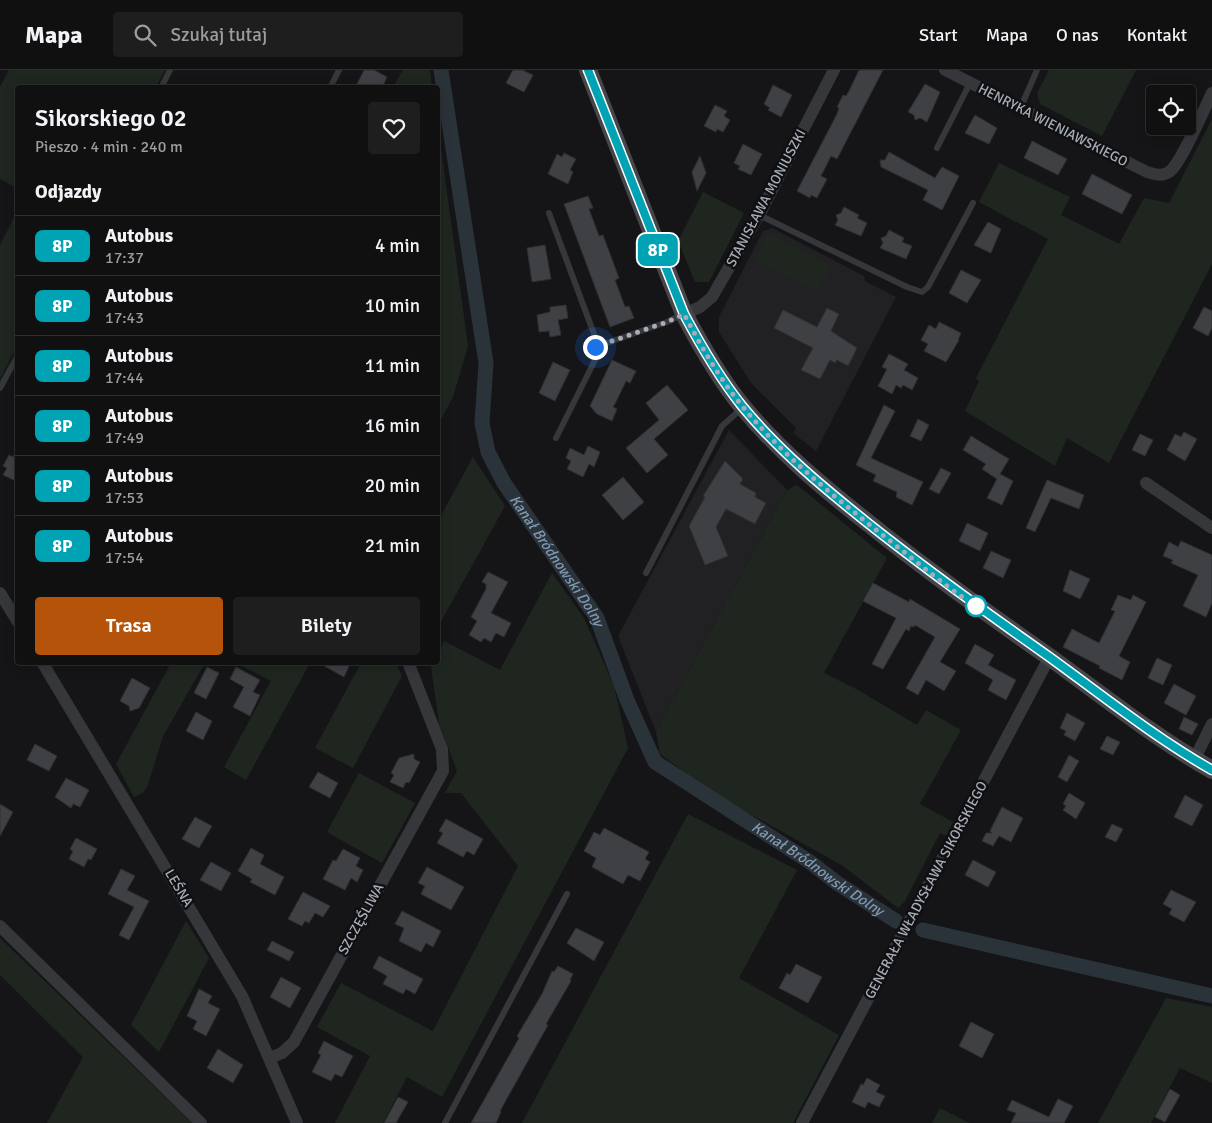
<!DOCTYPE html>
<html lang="pl">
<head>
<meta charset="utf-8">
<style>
  :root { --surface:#101011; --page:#1e1e1f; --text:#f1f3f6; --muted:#9c9d9f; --line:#303031; --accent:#b45309 }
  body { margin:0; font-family:Signika,sans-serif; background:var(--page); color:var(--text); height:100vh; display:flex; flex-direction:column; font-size:19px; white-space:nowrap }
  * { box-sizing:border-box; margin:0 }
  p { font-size:16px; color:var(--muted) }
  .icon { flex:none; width:28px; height:28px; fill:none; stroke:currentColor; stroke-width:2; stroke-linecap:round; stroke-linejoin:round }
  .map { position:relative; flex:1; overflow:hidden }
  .panel { position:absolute; left:15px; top:15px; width:425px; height:580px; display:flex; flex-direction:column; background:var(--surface); border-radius:5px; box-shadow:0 2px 12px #0003,0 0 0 1px var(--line) }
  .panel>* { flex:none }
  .badge { padding:0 10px; border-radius:8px; font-size:18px; line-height:32px }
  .buttons { position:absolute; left:1146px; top:15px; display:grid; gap:10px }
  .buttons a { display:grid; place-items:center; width:50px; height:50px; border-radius:5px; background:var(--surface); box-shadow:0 2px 12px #0003,0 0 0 1px var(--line); font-size:25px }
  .you { position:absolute; width:25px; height:25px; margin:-12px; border:4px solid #fff; border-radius:50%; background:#1a73e8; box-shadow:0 0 0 8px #1a73e833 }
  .map>.badge { position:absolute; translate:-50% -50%; box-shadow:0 0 0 2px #fff }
  h2 { padding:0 20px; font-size:19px; line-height:45px }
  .round { display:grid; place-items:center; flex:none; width:52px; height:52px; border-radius:5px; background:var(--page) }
  .overview { display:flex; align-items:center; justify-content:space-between; height:85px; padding:0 20px }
  h1 { font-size:24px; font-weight:600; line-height:38px }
  .action { display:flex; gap:10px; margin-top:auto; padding:10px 20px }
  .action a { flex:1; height:58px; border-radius:5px; background:var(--accent); color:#fff; font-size:20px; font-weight:600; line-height:58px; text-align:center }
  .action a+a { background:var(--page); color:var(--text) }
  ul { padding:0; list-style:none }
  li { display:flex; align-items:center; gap:15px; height:60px; padding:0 20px; border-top:1px solid var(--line) }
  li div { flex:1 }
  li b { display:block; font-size:19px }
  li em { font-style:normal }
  li .badge { min-width:55px; font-weight:700; text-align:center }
  header { display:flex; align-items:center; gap:30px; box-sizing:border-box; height:70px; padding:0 25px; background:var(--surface); border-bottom:1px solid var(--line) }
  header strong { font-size:24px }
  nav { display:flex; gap:28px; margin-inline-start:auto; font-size:18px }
  .search { width:350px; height:45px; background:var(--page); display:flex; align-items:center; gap:12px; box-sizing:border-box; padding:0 18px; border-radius:5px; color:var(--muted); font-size:19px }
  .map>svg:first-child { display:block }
</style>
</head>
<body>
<header>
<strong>Mapa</strong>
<div class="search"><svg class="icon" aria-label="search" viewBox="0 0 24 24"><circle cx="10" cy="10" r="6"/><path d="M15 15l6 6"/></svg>Szukaj tutaj</div>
<nav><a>Start</a><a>Mapa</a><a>O nas</a><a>Kontakt</a></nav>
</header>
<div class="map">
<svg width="1212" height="1053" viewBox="0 0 1212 1053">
  <rect width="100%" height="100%" fill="#151517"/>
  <!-- built -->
  <g fill="#212124">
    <path d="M772 158 864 206 865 211 896 227 816 381 793 363 796 358 751 313 719 262V247L763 161Z"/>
    <path d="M729 360 787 420 656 662 618 566Z"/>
  </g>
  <!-- green -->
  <g fill="#1f2620">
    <path d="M9 0H165L156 17 18 18 17 118 0 109V17Z"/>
    <path d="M403 0H430L432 17H393Z"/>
    <path d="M1049 0H1136L1102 66 1040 34 1037 23Z"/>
    <path d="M1212 49V194L1109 393 1067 368 1055 396 965 341 979 311 976 308 1048 169 979 132 999 93 1070 127 1061 145 1119 174 1144 128 1169 133Z"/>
    <path d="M438 57 468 276 453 327 438 355Z"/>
    <path d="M703 122 744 143 709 212H695L678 171Z"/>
    <path d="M17 142V276L0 309V175Z"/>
    <path d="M768 163 831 195 817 222 754 190Z"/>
    <path d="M473 387 505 436 438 557V451Z"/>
    <path d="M797 415 887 488 824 603 858 620 917 655 926 640 961 660 920 734 953 752 946 766 940 763 905 831 898 838 843 796 713 723 660 684 656 662 787 420Z"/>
    <path d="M552 503 584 548 614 616 628 678 442 1027 407 1007 383 1053H335L370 986 317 957 341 913 433 961 518 796 461 723H445L457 701 439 653 431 597 433 593 438 592V585L444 571 500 600Z"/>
    <path d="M171 593H205L163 666 148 715 143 723 134 727 116 694Z"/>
    <path d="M236 593H310L246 710 224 697 271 611Z"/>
    <path d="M361 593H396L402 606 353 698 315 678Z"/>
    <path d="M359 703 415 733 382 793 327 762Z"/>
    <path d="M688 744 797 800 739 908 839 965 793 1053H522Z"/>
    <path d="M186 851 209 888 159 982 131 955Z"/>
    <path d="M0 868 192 1053H47L83 987 0 905Z"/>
    <path d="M1166 928 1212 937V1013L1180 998 1151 1053H1098Z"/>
    <path d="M940 1038 969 1053H932Z"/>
  </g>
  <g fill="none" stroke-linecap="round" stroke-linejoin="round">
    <!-- canal -->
    <g stroke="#2b333a" stroke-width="15">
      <path id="s1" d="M441 0 486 293 482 353 488 382 504 413 597 548 627 630 655 692 810 792 837 813 896 851"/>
      <path d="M923 860 1212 926"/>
    </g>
  </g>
  <!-- building -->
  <g fill="#3f4044" stroke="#2f2f33">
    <path d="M364 0H374L387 7 382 18H355Z"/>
    <path d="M513 0H522L533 5 524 22 506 13Z"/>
    <path d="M859 0H883L837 89 831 86 821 106 827 109 817 128 811 125 810 128 797 121 837 44 839 38 837 37 843 25 846 26 849 21Z"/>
    <path d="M925 14 940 22 927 52 920 48 915 50 914 45 908 42Z"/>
    <path d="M773 15 792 25 781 47 768 40 770 38 764 34Z"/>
    <path d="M715 35 727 41 724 46 730 50 723 62 717 59 716 62 704 56Z"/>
    <path d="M975 45 997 58 989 74 965 63Z"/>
    <path d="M1032 71 1067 89 1058 105 1024 88Z"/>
    <path d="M743 74 762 84 751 105 738 99 740 96 734 93Z"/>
    <path d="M889 82 935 108 942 97 959 106 942 140 923 130 928 120 881 97 880 90H885Z"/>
    <path d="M564 83 576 89 570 100 573 102 568 114 548 104 557 84 562 87Z"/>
    <path d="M700 86 706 103 697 121 692 102Z"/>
    <path d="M1092 104 1132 125 1122 144 1082 124Z"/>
    <path d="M588 126 593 138 589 139 599 166 603 165 619 208 615 210 625 237 629 236 634 248 610 257 564 134Z"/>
    <path d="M844 137 859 145 857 148 867 153 861 166 835 155 838 150 836 145 841 143Z"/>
    <path d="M988 152 1001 159 991 183 974 175Z"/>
    <path d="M889 160 904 168 902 172 912 176 906 189 880 178 883 173 881 168 886 166Z"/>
    <path d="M545 175 551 209 532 212 527 178Z"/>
    <path d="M961 200 981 210 967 233 949 223Z"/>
    <path d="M566 235 568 248 558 250 561 265 550 267 549 261 539 262 537 245 550 242V237Z"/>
    <path d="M1204 237 1212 241V258L1208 266 1193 258Z"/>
    <path d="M827 238 839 244 831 261 857 278 848 296 837 290 835 293 830 290 820 309 801 300 813 278 774 258 783 240 817 257Z"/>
    <path d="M939 252 961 263 958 270H959L946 292 924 281 928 274 921 270 929 255 936 259Z"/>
    <path d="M889 284 908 294 904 300 918 308 912 320 903 315 901 318 896 315 892 324 878 316 887 299 882 297Z"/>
    <path d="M612 290 636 301 630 313 626 311 616 332 613 337 617 339 612 351 597 344 590 336Z"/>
    <path d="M553 292 570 300 555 331 539 323Z"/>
    <path d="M667 315 688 340 654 369 668 385 647 403 626 378 659 350 646 333Z"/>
    <path d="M884 335 895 341 871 388 923 412 912 435 896 427 897 422 873 411 876 405 856 395Z"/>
    <path d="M918 349 929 355 921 371 910 366Z"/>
    <path d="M1184 362 1197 369 1185 391 1167 380 1175 364 1181 367Z"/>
    <path d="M1140 364 1153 370 1145 386 1132 380Z"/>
    <path d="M971 366 1009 389 1000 404 1013 411 1002 435 987 428 997 409 982 399 986 394 963 380Z"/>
    <path d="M588 376 600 382 594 397 589 394 583 407 567 399 571 391 566 388 570 378 584 385Z"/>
    <path d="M18 378V412L3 405 7 398 3 396 9 385 13 387Z"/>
    <path d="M725 391 743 409 740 414 756 423 755 427 766 433 755 454 726 439 716 457 728 486 705 495 689 456 705 427 703 426Z"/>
    <path d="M941 398 951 403 939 424 929 419Z"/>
    <path d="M623 407 644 432 623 450 602 425Z"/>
    <path d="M1047 410 1084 425 1079 439 1051 428 1035 462 1026 458Z"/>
    <path d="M967 453 988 463 980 481 959 471Z"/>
    <path d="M1181 471 1212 485V533L1206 547 1183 536 1198 505 1171 493 1173 490 1163 486 1169 472 1178 477Z"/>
    <path d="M991 481 1011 490 1003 508 983 498Z"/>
    <path d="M1070 500 1090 509 1080 529 1063 521Z"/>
    <path d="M488 502 508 512 491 543 511 553 504 567 496 563 491 572 484 568 481 572 469 565 477 551 471 547 486 519V514L482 512Z"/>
    <path d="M873 513 909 532 910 529 960 559 940 592 956 601 944 621 926 610 918 625 906 618 935 567 915 555 914 557 911 556 909 561 906 559 883 599 872 594 896 548 863 531Z"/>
    <path d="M1118 525 1131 530 1133 525 1146 532 1119 586 1130 592 1122 610 1099 598 1100 596 1063 577 1072 559 1099 573 1115 541 1111 540Z"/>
    <path d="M975 574 994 585 988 595 1016 610 1006 630 988 620 993 610 965 593Z"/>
    <path d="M1157 588 1172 595 1163 615 1148 608Z"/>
    <path d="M317 592H351L344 607Z"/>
    <path d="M207 597 219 603 206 629 194 623Z"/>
    <path d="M236 597 260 610 253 622 260 625 250 646 233 637 244 617 230 609Z"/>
    <path d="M132 608 150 618 139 638 130 641 129 636 120 631Z"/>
    <path d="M1174 614 1196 626 1186 645 1164 633Z"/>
    <path d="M196 642 212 651 203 670 186 661Z"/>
    <path d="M1067 643 1085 653 1075 671 1064 665 1066 661 1060 658Z"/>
    <path d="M1184 647 1198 654 1192 665 1179 659Z"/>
    <path d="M1107 666 1120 672 1113 685 1100 679Z"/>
    <path d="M35 674 57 686 49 701 27 690Z"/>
    <path d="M414 684V689L420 692 409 713 406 712 403 718 390 712 394 705 391 703 399 688Z"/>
    <path d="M1069 685 1079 691 1067 712 1058 707Z"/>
    <path d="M318 702 338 713 330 728 309 717Z"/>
    <path d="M66 708 89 720 80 737 73 734 71 738 55 727Z"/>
    <path d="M1069 723 1085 733 1076 749 1063 740 1066 736 1063 734Z"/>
    <path d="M1185 725 1203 735 1192 756 1174 747Z"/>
    <path d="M0 734 13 742 0 766Z"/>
    <path d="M1002 737 1023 748 1011 772 999 766 993 776 982 771 986 763H992L990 761Z"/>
    <path d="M195 747 212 756 199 778 182 769Z"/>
    <path d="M446 749 483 769 474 785 467 781 463 787 437 773 443 763 439 761Z"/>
    <path d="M1112 754 1123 759 1116 772 1105 767Z"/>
    <path d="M604 758 649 782 645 789 650 792 640 811 628 805 623 814 592 797 596 788 584 781 594 762 600 765Z"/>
    <path d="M76 768 97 779 91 790 88 789 84 797 69 789 73 781 70 779Z"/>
    <path d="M251 778 264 785 260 794 284 807 275 825 250 812 252 809 238 801Z"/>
    <path d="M343 779 360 788 356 796 363 800 357 812 351 808 345 820 323 809 333 790 336 791Z"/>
    <path d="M973 790 996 802 988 817 965 805Z"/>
    <path d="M211 792 231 803 221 821 200 810Z"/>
    <path d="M427 797 464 817 451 840 421 824 425 816 418 813Z"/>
    <path d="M121 799 135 806 127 820 149 831 129 870 119 865 134 837 108 824Z"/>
    <path d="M1171 820 1196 832 1184 852 1169 844 1172 839 1163 834Z"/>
    <path d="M303 822 330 836 323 847 315 843 309 853 305 851 302 856 288 849Z"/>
    <path d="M402 841 441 861 433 877 426 873 421 882 399 871 404 858 395 854Z"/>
    <path d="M576 858 604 872 594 891 567 873Z"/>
    <path d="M272 871 294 882 289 891 267 880Z"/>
    <path d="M379 886 423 909 415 924 406 919 403 924 383 914 387 906 373 898Z"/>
    <path d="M796 894 822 907 808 933 779 918 787 903 790 905Z"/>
    <path d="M558 896 573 904 570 910 571 911 546 954 548 955 500 1041 501 1042 496 1053H471L519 968 517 966 542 924 552 901 554 902Z"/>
    <path d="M281 907 301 918 290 938 270 927Z"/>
    <path d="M199 919 212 926 208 933 220 939 206 966 193 959 197 951 187 946Z"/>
    <path d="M971 952 994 964 982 988 959 976Z"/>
    <path d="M324 971 353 986 342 1007 335 1004 331 1011 312 1002 321 985 318 983Z"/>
    <path d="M218 979 243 995 233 1013 207 998Z"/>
    <path d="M867 1008 880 1015 876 1022 885 1026 879 1037 868 1032 865 1038 852 1032 861 1014 863 1015Z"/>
    <path d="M1170 1019 1180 1025 1165 1052 1155 1047Z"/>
    <path d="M398 1027 408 1032 401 1044 396 1053H384Z"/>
    <path d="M1058 1029 1073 1036 1064 1053H1011L1016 1043 1007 1040 1012 1030 1049 1047Z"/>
  </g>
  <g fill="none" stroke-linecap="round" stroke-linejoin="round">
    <!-- lane -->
    <g stroke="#36373b" stroke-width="6">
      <path d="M161 18 170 0"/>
      <path d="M330 18 339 0"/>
      <path d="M1020 39 1037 0"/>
      <path d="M937 78 970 13"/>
      <path d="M549 143 594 264 595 290 556 368"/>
      <path d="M759 145 907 217 922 222 928 217 973 133"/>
      <path d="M595 277 667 252 683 244"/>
      <path d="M0 318 18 285"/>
      <path d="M646 503 722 356 741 339"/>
      <path d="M445 1053 567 824"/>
    </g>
    <!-- street -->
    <g stroke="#36373b" stroke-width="12">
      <path d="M945 0 1147 102C1155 104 1161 107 1169 102 1181 94 1204 39 1212 23"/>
      <path d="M684 244 700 237 712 227 759 145 834 0"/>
      <path d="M1146 413 1212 458"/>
      <path d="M0 523 18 552"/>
      <path d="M42 592 242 926 297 1053"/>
      <path d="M1194 690 1212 654"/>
      <path d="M0 856 201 1053"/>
      <path d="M270 988 282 983 294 972 443 701 442 679 408 592"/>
      <path d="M802 1053 1049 588"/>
    </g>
    <!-- secondary -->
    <path stroke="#44464b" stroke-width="18" d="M588 0 684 244C701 276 719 308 742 336 780 382 826 420 872 456 929 502 988 544 1048 586 1102 625 1154 667 1212 700"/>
  </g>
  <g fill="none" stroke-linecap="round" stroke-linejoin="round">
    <!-- line casing -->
    <g stroke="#fff" stroke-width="11">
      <path id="line" d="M588 0 684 244C701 276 719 307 742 336 779 381 824 418 869 454 927 500 987 543 1048 586 1102 625 1154 667 1212 700"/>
    </g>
    <!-- line -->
    <use href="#line" stroke="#00a3b4" stroke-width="8"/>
    <!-- walk -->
    <path stroke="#a7acb6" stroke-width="5" stroke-dasharray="0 9" d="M595 277 667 252 684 244C701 276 719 308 743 337 784 387 835 427 885 467 915 490 944 516 976 536"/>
  </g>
  <!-- markers -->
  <circle fill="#fff" stroke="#00a3b4" stroke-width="2.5" cx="976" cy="536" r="10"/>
  <g text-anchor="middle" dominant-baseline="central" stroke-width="5" stroke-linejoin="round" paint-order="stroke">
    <!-- street labels -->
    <g font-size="14" fill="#a7acb6" stroke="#101012">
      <text transform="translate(1053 55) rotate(27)">HENRYKA WIENIAWSKIEGO</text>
      <text transform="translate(766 128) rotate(-62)">STANISŁAWA MONIUSZKI</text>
      <text transform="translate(179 818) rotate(59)">LEŚNA</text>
      <text transform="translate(926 820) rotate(-62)">GENERAŁA WŁADYSŁAWA SIKORSKIEGO</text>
      <text transform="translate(361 849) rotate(-61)">SZCZĘŚLIWA</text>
    </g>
    <!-- water labels -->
    <g font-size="15" font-style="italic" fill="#7f98b0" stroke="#101012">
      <text stroke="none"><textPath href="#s1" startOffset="515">Kanał Bródnowski Dolny</textPath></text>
      <text stroke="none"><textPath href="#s1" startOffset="935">Kanał Bródnowski Dolny</textPath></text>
    </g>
  </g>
</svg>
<div class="buttons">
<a><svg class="icon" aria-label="locate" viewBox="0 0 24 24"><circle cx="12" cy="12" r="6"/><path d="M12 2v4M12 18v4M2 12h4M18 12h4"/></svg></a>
</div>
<div class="you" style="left:595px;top:277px"></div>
<b class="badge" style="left:658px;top:180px;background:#00a3b4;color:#fff">8P</b>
<section class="panel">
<div class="overview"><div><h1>Sikorskiego 02</h1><p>Pieszo · 4 min · 240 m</p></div><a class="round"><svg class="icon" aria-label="heart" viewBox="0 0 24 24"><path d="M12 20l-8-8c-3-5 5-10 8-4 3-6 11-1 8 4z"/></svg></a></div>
<h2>Odjazdy</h2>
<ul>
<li><span class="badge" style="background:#00a3b4;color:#fff">8P</span><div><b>Autobus</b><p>17:37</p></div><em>4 min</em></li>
<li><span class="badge" style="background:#00a3b4;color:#fff">8P</span><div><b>Autobus</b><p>17:43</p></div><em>10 min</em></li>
<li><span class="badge" style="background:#00a3b4;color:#fff">8P</span><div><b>Autobus</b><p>17:44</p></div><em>11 min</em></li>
<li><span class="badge" style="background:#00a3b4;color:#fff">8P</span><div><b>Autobus</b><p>17:49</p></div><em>16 min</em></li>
<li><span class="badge" style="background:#00a3b4;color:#fff">8P</span><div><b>Autobus</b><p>17:53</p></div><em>20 min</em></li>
<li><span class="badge" style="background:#00a3b4;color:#fff">8P</span><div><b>Autobus</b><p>17:54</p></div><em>21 min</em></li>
</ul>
<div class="action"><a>Trasa</a><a>Bilety</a></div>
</section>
</div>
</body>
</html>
